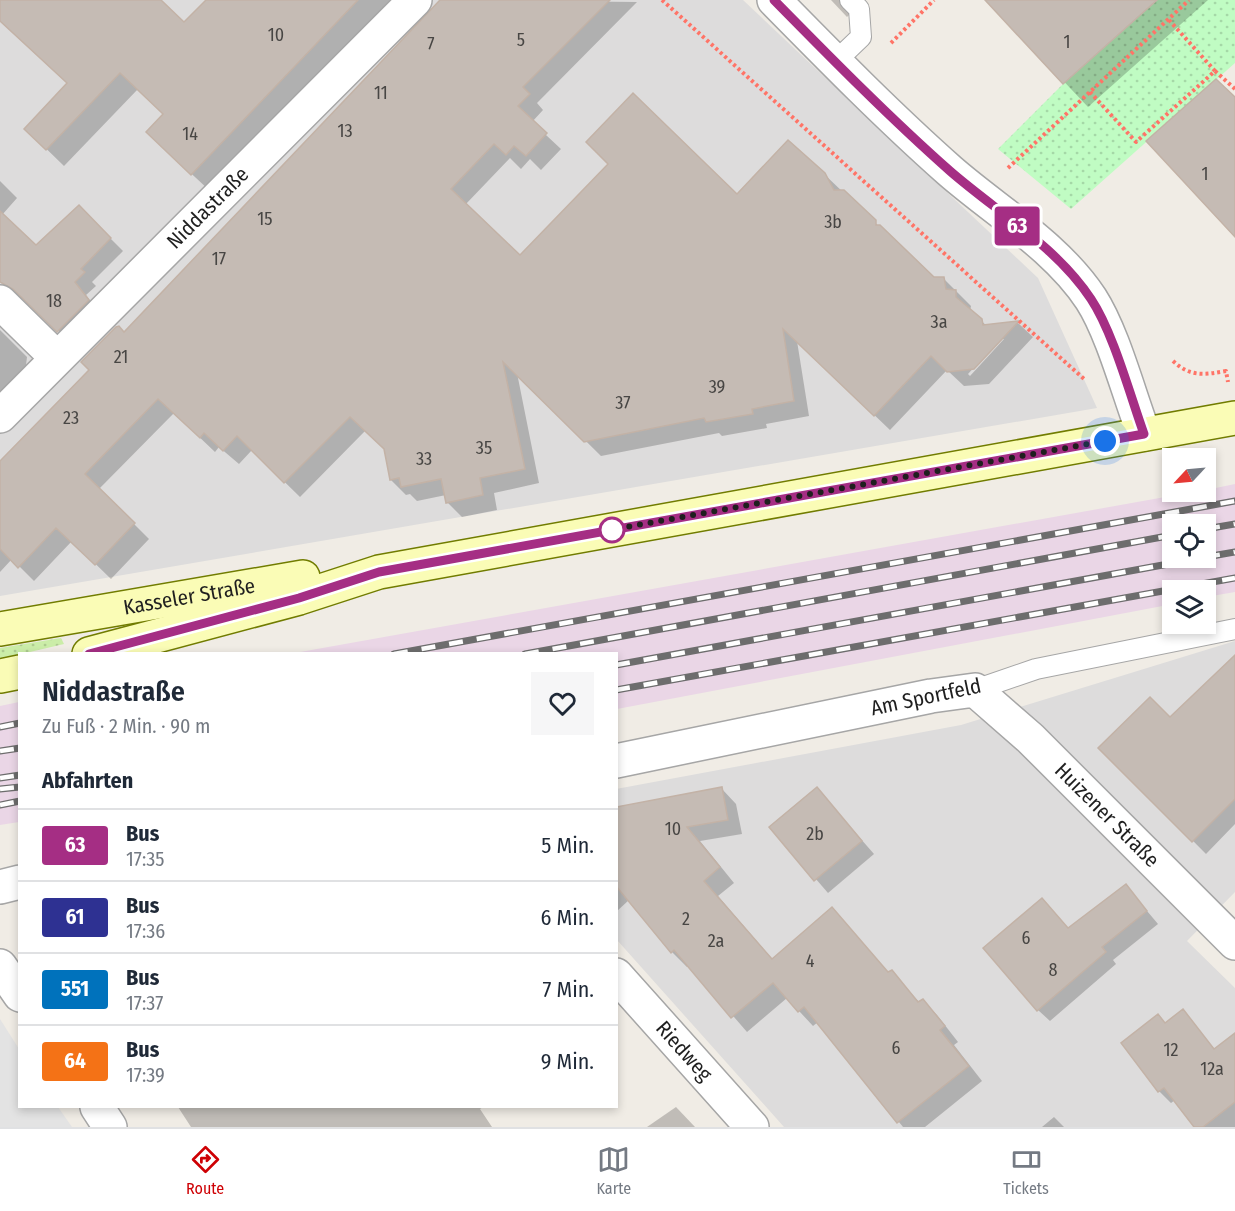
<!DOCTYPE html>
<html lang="de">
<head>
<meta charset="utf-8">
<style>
  :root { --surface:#fff; --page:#f6f6f7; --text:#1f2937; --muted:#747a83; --line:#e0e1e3; --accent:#ce0004 }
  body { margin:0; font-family:"Fira Sans Condensed",sans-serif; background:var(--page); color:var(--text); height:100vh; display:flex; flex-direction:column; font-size:22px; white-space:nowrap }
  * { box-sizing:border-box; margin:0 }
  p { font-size:20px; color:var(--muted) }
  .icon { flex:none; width:33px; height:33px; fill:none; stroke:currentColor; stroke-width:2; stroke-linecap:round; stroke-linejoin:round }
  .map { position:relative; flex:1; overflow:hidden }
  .sheet { position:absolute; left:18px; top:652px; width:600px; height:456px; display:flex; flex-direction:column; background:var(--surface); border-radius:0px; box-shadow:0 3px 9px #0003 }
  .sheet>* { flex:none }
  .badge { padding:0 12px; border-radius:4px; font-size:21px; line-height:39px }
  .needle { width:39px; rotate:244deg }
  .fabs { position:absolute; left:1162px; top:448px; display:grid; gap:12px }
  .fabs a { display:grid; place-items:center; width:54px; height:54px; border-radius:0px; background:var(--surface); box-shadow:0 3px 9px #0003; font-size:30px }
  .you { position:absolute; width:30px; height:30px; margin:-15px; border:4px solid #fff; border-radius:50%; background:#1a73e8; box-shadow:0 0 0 9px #1a73e833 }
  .map>.badge { position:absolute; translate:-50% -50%; box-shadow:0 0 0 3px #fff }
  h2 { padding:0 24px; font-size:22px; line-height:54px }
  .round { display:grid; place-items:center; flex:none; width:63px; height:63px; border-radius:0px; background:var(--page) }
  .headline { display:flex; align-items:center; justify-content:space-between; height:102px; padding:0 24px }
  h1 { font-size:28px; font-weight:600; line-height:45px }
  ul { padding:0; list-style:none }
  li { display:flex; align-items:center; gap:18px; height:72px; padding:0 24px; border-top:2px solid var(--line) }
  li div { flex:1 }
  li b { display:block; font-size:22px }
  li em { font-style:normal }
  li .badge { min-width:66px; font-weight:700; text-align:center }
  .tab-bar { display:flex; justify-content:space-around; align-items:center; height:84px; border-top:2px solid var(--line); background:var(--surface); font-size:16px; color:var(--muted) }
  .tab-bar a { display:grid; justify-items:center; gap:3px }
  .tab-bar .on { color:var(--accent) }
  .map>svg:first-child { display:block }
</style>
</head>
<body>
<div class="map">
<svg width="1235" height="1127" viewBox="0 0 1235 1127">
  <defs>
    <pattern id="grass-dots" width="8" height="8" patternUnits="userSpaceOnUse" patternTransform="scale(1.5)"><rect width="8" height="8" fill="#cbeda8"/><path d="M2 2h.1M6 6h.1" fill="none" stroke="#aecb90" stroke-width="1.8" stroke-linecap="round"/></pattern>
    <pattern id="park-dots" width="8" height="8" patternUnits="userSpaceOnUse" patternTransform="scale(1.5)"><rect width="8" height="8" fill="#c0fcc3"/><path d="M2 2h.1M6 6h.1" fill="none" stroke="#a5d8a7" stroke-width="1.8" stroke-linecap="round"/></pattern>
  </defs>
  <rect width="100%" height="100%" fill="#f0ece5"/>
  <!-- residential -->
  <g fill="#dddcdc">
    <path d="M0 0H743L1038 278 1097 408 0 596Z"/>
    <path d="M1235 641V892L1187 941 1235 988V1127H784L617 940 616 789 961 725Z"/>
  </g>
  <!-- railway -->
  <g fill="#ead6e6" fill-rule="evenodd">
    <path d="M1235 484V592L1206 597V591H1173V604L617 709 616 654H289L1193 492H1206V490ZM1173 525H1206V558H1173Z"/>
    <path d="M19 702V822L0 825V706Z"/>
  </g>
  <!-- grass -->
  <path fill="url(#grass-dots)" d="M61 638 64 644 0 659V648Z"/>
  <!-- park -->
  <path fill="url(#park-dots)" d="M1157 0H1235V63L1071 209 998 149 1063 84Z"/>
  <!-- parking -->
  <path fill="#e3e3e3" d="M0 1019 19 1049 20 1107H58L72 1127H0Z"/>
  <!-- shadow -->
  <g fill="#0003" fill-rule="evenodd">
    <path d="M0 0H159L184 25 208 0H392L210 191 166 150 165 115 138 89 64 166 26 129 68 84 0 21Z"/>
    <path d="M444 0 637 2 537 103 543 110 532 122 561 149 541 170 530 159 521 169 510 158 465 205 520 257 824 174 933 278 944 279 971 306 970 311 987 326 1018 323 1033 337 989 384 964 386 947 370 890 430 797 341 809 416 766 424 767 428 722 436 719 433 601 456 517 373 539 483 494 493 497 510 462 517 447 502 446 495 417 501 410 494 406 495 391 480 385 450 365 431 300 497 252 450 239 464 219 447 215 452 174 413 99 489 149 539 111 579 72 541 34 581 12 559 0 572V462ZM1000 339H1004L970 376 968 374Z"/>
    <path d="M831 0H864L847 17Z"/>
    <path d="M987 0H1208L1088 107Z"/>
    <path d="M0 181 17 198 2 215 36 247 79 207 123 251 92 282 96 286 86 295 100 314 71 343 27 301 15 296 0 282Z"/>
    <path d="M0 330 27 357 25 373 0 399Z"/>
    <path d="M1235 657V824L1206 854 1101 748 1170 719Z"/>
    <path d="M722 789 736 804 742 834 700 841 734 883 718 896 773 960 846 924 889 974 892 972 920 1003 923 1001 937 1015 958 1042 954 1045 982 1081 925 1127H903L818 1022 813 1026 787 998 747 1032 689 965 687 967 672 952 629 900 616 912V808Z"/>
    <path d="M817 789 874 854 828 893 771 827Z"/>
    <path d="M1126 886 1158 924 1113 960 1116 964 1050 1021 1038 1010 1042 900 1069 929Z"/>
    <path d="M1183 1011 1215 1050 1235 1035V1127H1196L1175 1100 1171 1103 1159 1091 1166 1024Z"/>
    <path d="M178 1107H483L480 1109 492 1127H191Z"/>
    <path d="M676 1107 695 1127H647Z"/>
    <path d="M1054 1117 1064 1127H1042Z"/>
  </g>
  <!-- building -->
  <g fill="#c5bbb4" stroke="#c3b2a6" stroke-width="1.5">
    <path d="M0 0H161L184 22 206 0H358L191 175 146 132 163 114 120 73 46 150 24 129 67 83 0 21Z"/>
    <path d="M440 0H610L523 87 530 94 518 106 547 133 526 156 514 146 506 155 494 144 451 189 520 255 608 164 586 142 633 93 737 194 788 140 825 173 834 190H844L876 220V225H880L934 277H944L946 289 956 290V297L982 319 983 325 1019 321 974 369 947 372 931 356 874 416 783 329 794 401 752 409 753 414 706 422 704 418 584 442 503 362 525 469 480 478 483 495 446 503 441 479 401 487 399 478 390 480 384 449 350 417 284 483 237 436 223 451 204 433 200 438 158 399 85 474 135 523 95 565 56 528 18 568 0 549V461L89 370 81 362 116 327 119 326 124 332Z"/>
    <path d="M985 0H1157L1063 84Z"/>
    <path d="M1216 79 1235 97V237L1146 141Z"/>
    <path d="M79 205 111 238 81 269 85 272 75 282 89 300 57 332 13 289 0 282V211L36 245Z"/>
    <path d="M1235 655V799L1192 842 1098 748 1150 697 1170 717Z"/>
    <path d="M722 787 728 820 687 827 720 867 704 881 772 959 832 907 888 972 892 970 918 1002 923 999 945 1026 940 1030 969 1066 897 1123 804 1007 798 1012 773 983 731 1018 674 950 671 953 616 886V807Z"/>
    <path d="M817 787 862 841 814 881 769 827Z"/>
    <path d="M1126 884 1147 911 1102 947 1106 952 1037 1011 983 948 1042 898 1068 928Z"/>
    <path d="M1183 1009 1214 1049 1235 1033V1102L1203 1127H1194L1164 1088 1158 1092 1121 1043 1158 1014 1165 1023Z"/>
  </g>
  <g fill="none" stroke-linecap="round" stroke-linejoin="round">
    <!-- lane casing -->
    <g stroke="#a6a6a6" stroke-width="22">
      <g id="lane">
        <path d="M835 62 861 37 859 9 850 0"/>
        <path d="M975 690 1036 669 1235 629"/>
      </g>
    </g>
    <!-- street casing -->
    <g stroke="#a6a6a6" stroke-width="36">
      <g id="street">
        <path d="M774 0C831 58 889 117 950 171 997 212 1056 246 1091 299 1113 333 1129 395 1144 434"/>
        <path d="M0 302 56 357"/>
        <path id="s1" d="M0 416 415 0"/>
        <path id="s2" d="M616 761 931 696 975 690 1030 738 1235 943"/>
        <path d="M0 887 20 882"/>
        <path d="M0 966 20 995"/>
        <path id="s3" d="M616 975 752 1127"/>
        <path d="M97 1107 110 1127"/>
      </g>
    </g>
    <!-- secondary casing -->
    <g stroke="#717c00" stroke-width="36">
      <g id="secondary">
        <path id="s4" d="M0 629 303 577"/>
        <path d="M89 654 299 598 379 572 1235 418"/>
        <path d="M0 676 20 672"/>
      </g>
    </g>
    <!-- path -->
    <g stroke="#ff7467" stroke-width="4" stroke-dasharray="3 3" stroke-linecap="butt">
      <path d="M662 0 1084 379"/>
      <path d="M891 43 934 0"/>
      <path d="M1215 71 1235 89"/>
      <path d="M1090 92 1136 142 1215 71 1169 20"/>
      <path d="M1008 168 1189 0"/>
      <path d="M1173 361C1190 377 1204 375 1226 371L1228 382"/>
    </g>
    <!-- lane -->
    <use href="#lane" stroke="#fff" stroke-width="20"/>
    <!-- street -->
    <use href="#street" stroke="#fff" stroke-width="33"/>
    <!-- secondary -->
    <use href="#secondary" stroke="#fafcb6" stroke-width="33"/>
    <!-- rail casing -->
    <g stroke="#6d6d6d" stroke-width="7">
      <g id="rail">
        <path d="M1206 529 1235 524"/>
        <path d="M1206 557 1235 552"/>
        <path d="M394 654 1235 501"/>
        <path d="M525 654 1173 535"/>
        <path d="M616 665 1201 558"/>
        <path d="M616 690 1235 578"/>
        <path d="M0 727 20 723"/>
        <path d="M0 751 20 748"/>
        <path d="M0 778 20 775"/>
        <path d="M0 789 20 787"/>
        <path d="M0 805 20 801"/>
      </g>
    </g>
    <!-- rail -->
    <use href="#rail" stroke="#fff" stroke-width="4.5" stroke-dasharray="14" stroke-linecap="butt"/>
  </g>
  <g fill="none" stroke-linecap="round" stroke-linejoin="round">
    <!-- line casing -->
    <g stroke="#fff" stroke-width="14">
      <path id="line" d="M89 654 299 598 379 572 1144 434C1130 395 1113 332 1091 299 1056 246 997 212 950 171 889 117 831 58 774 0"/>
    </g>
    <!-- line -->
    <use href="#line" stroke="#a52e84" stroke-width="9"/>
    <!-- walk -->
    <path stroke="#1f1f1f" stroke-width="6" stroke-dasharray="0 10.8" d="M612 530H610L1105 441"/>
  </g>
  <!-- markers -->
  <circle fill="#fff" stroke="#a52e84" stroke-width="3" cx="612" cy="530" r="12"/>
  <g text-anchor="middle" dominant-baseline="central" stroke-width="4.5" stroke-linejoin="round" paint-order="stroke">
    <!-- number labels -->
    <g font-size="18" fill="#484644">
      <text x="276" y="35">10</text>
      <text x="521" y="40">5</text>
      <text x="1067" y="42">1</text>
      <text x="431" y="44">7</text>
      <text x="381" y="93">11</text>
      <text x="345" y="131">13</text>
      <text x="190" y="134">14</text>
      <text x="1205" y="174">1</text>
      <text x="265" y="219">15</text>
      <text x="833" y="222">3b</text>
      <text x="219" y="259">17</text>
      <text x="54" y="301">18</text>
      <text x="939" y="322">3a</text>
      <text x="121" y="357">21</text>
      <text x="717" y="387">39</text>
      <text x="623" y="403">37</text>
      <text x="71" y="418">23</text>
      <text x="484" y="448">35</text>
      <text x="424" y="459">33</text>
      <text x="673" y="829">10</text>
      <text x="815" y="834">2b</text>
      <text x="686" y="919">2</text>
      <text x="1026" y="938">6</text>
      <text x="716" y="941">2a</text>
      <text x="810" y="961">4</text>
      <text x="1053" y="970">8</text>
      <text x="896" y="1048">6</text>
      <text x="1171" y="1050">12</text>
      <text x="1212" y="1069">12a</text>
    </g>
    <!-- street labels -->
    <g font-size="21" fill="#1f1f1f" stroke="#fff">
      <text stroke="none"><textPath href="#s1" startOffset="294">Niddastraße</textPath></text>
      <text stroke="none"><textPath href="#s4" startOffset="192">Kasseler Straße</textPath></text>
      <text transform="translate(926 697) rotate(-12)">Am Sportfeld</text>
      <text stroke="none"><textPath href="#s2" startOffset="548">Huizener Straße</textPath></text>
      <text stroke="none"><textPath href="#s3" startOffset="102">Riedweg</textPath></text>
    </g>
  </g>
</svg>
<div class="fabs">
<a><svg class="needle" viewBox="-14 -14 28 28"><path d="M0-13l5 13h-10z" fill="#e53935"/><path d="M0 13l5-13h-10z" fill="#747a83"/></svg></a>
<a><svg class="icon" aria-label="locate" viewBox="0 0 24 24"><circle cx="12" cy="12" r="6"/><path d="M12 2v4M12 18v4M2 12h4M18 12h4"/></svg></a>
<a><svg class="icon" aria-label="layers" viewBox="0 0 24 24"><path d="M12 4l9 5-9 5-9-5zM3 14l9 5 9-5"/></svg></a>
</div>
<div class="you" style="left:1105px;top:441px"></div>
<b class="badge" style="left:1017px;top:226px;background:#a52e84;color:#fff">63</b>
<section class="sheet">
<div class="headline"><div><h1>Niddastraße</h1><p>Zu Fuß · 2 Min. · 90 m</p></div><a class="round"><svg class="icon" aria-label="heart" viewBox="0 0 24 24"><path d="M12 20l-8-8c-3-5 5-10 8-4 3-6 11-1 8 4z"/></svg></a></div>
<h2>Abfahrten</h2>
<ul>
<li><span class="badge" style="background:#a52e84;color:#fff">63</span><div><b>Bus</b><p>17:35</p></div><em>5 Min.</em></li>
<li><span class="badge" style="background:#2e3192;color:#fff">61</span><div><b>Bus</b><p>17:36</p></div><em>6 Min.</em></li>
<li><span class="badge" style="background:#0072bc;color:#fff">551</span><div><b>Bus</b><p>17:37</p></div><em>7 Min.</em></li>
<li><span class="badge" style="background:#f47216;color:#fff">64</span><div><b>Bus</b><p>17:39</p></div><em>9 Min.</em></li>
</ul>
</section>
</div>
<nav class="tab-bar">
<a class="on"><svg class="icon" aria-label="directions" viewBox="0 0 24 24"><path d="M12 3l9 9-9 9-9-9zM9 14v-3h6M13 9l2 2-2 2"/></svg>Route</a>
<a><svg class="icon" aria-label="map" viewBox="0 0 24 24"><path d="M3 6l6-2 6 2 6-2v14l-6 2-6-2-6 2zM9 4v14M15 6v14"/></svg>Karte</a>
<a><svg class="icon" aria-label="tickets" viewBox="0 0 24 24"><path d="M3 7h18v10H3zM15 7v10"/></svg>Tickets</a>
</nav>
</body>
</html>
